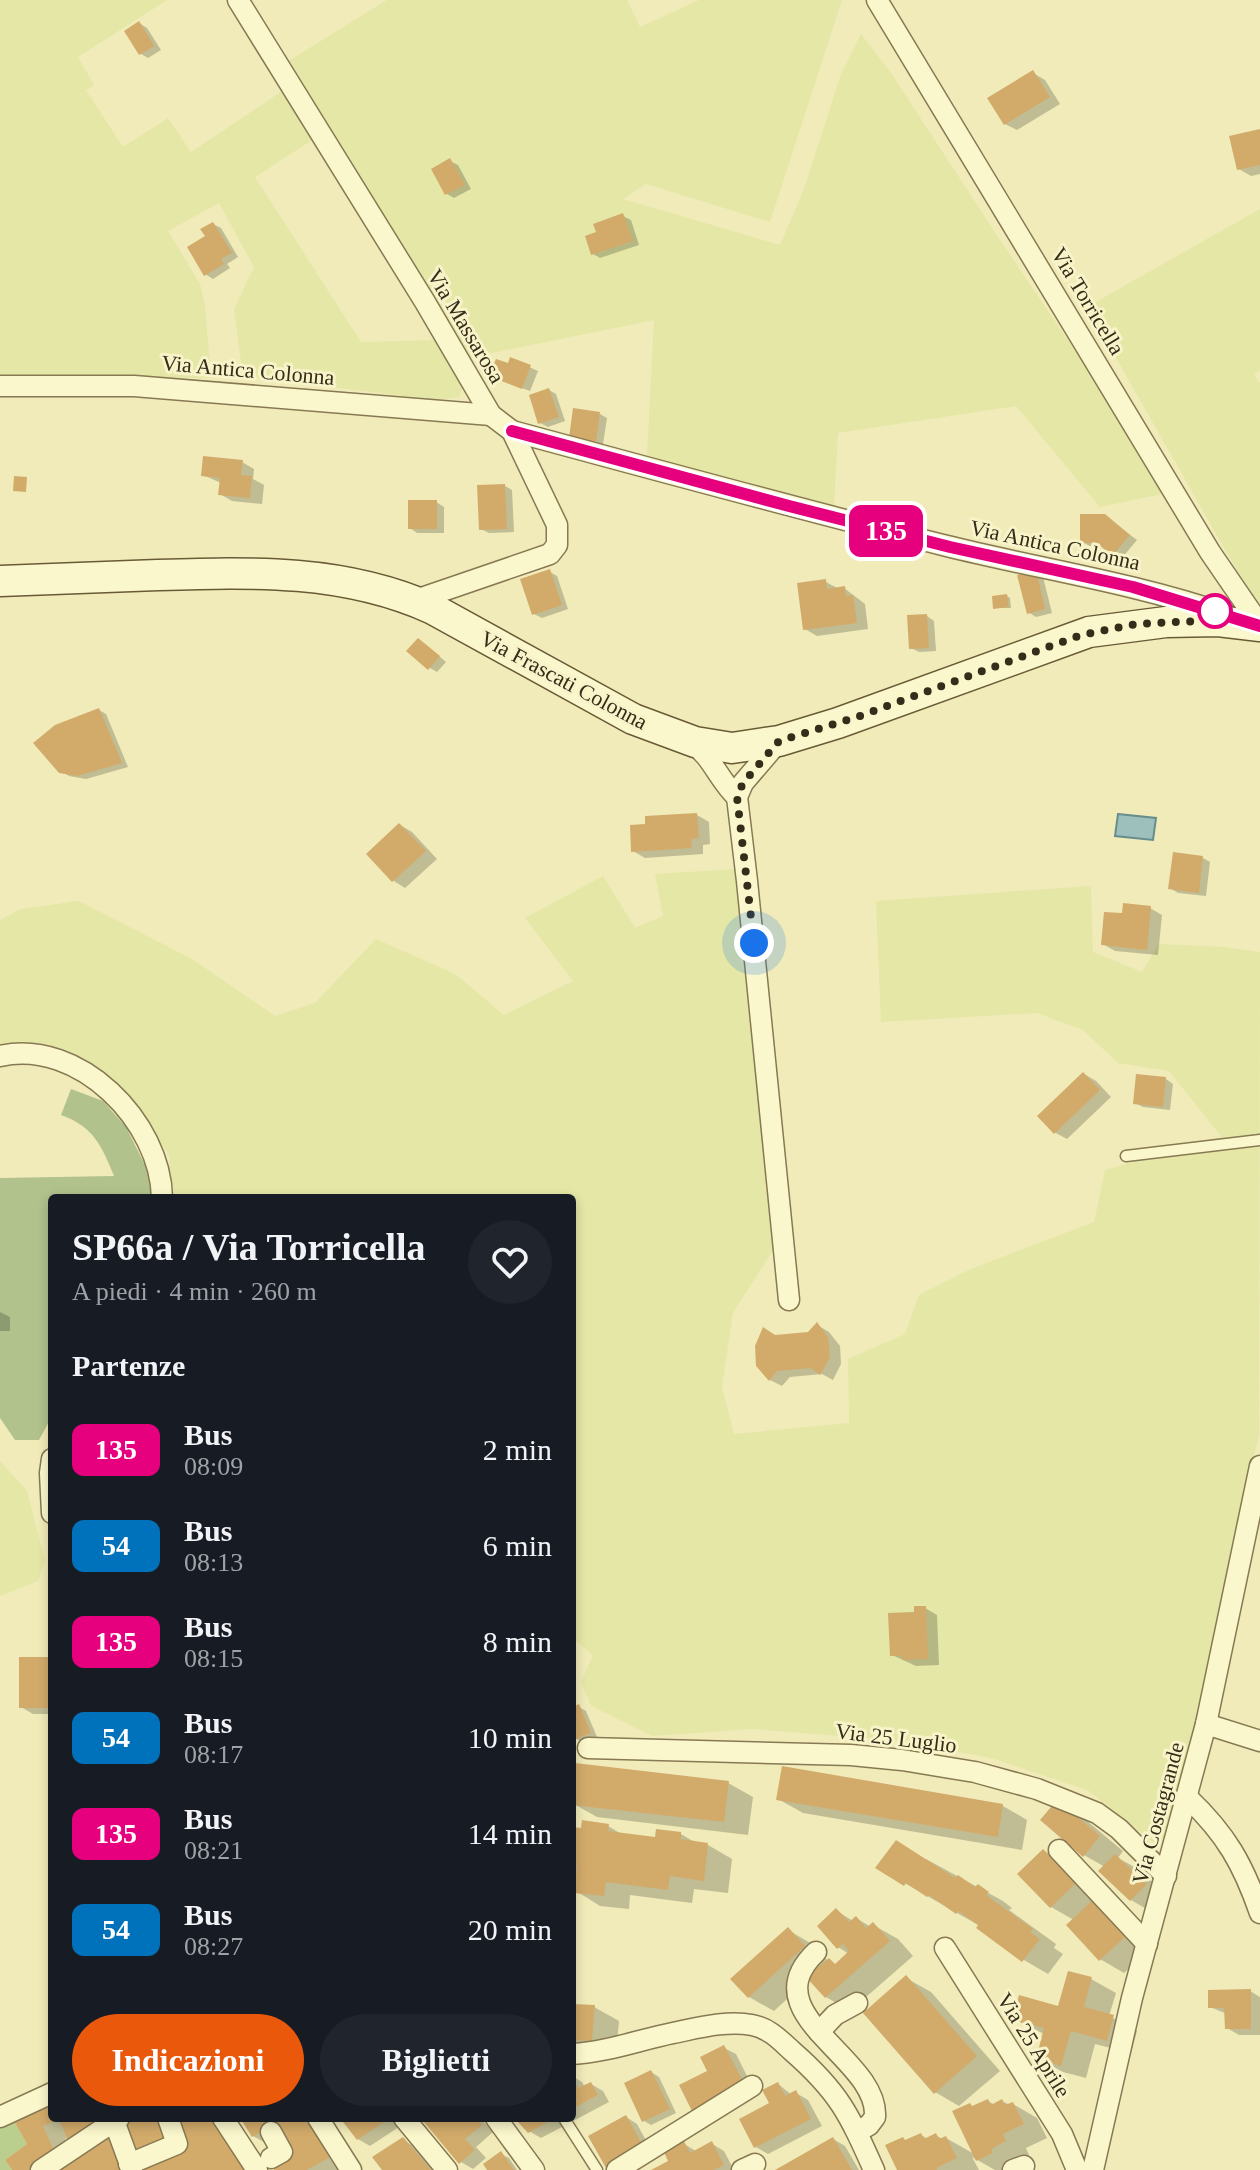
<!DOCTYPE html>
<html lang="it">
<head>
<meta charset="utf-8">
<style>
  :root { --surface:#171b24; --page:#20242c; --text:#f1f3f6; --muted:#9ea1a6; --accent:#ea580c }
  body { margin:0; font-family:Georgia,serif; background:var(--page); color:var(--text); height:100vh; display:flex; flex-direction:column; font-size:30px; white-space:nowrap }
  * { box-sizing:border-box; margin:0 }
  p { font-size:26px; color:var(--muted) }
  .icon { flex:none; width:44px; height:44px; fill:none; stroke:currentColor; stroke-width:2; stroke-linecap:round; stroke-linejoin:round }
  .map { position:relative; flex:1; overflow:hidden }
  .panel { position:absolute; left:48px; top:1194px; width:528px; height:928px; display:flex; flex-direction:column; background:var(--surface); border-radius:8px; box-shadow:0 4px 12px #0003 }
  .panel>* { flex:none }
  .badge { padding:0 16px; border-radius:12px; font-size:28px; line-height:52px }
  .you { position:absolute; width:40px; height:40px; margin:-20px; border:6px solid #fff; border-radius:50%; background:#1a73e8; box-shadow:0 0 0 12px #1a73e833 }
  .map>.badge { position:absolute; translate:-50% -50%; box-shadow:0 0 0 4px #fff }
  h2 { padding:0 24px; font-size:30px; line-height:72px }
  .round { display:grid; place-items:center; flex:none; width:84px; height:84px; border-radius:42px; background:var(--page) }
  .overview { display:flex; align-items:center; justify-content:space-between; height:136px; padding:0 24px }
  h1 { font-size:38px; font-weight:700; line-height:60px }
  .action { display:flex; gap:16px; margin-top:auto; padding:16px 24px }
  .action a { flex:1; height:92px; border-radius:48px; background:var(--accent); color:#fff; font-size:32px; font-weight:700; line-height:92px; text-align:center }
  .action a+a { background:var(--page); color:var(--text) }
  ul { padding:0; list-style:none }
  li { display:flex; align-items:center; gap:24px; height:96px; padding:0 24px }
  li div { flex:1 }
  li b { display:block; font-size:30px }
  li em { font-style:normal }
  li .badge { min-width:88px; font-weight:700; text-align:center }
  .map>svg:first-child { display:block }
</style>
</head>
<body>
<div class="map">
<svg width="1260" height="2170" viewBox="0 0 1260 2170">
  <rect width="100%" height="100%" fill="#f1ebb9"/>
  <!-- farmland -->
  <g fill="#e4e7a6">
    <path d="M0 0H167L78 57 94 85 86 90 123 147 168 118 191 152 287 88 317 137 255 177 361 342 438 340 464 384 459 397 436 400 249 377 242 370 234 309 254 267 219 203 168 231 200 284 205 306 211 378 0 376Z"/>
    <path d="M387 0H627L640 27 699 0H842L770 222 646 184 623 199 780 245 804 189 841 74 861 34 891 73 1002 243 1118 414 1162 494 1100 507 1016 406 838 433 834 507 712 476 647 455 654 320 467 358 287 62Z"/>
    <path d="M1260 209V370L1254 374 1260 384V604L1247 588 1087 307Z"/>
    <path d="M736 869 773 1250 733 1313 722 1387 734 1434 849 1423 848 1359 905 1334 919 1295 971 1269 1094 1222 1105 1170 1221 1136 1169 1071 1118 1063 1083 1030 1037 1013 881 1022 876 901 1091 886 1093 952 1142 972 1159 944 1224 947 1260 952 1259 1434 1171 1838 1159 1847 1089 1791 995 1759 901 1741 752 1729 652 1736 591 1706 581 1682 593 1655 572 1638V1198H172L169 1155 126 1094 74 1060 21 1041 0 1050V920L21 909 79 901 192 959 275 1016 315 1003 376 939 455 974 504 1015 573 981 525 918 603 876 635 928 663 916 655 874Z"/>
    <path d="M0 1461 27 1491 45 1561 38 1581 0 1596Z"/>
  </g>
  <!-- green -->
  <path fill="#bacf8d" d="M11 2116 27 2144 5 2160 12 2170H0V2123Z"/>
  <!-- cemetery -->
  <path fill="#b1c28d" d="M71 1089 103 1101 126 1127 151 1177V1198H52V1416L39 1440H15L0 1418V1178L114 1176C101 1145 94 1127 61 1115Z"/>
  <!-- water -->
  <path fill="#9ec0bd" stroke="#668e8c" stroke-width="2" d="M1118 814 1156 818 1153 840 1115 836Z"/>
  <!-- shadow -->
  <g fill="#0003" fill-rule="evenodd">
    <path d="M139 23 147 28 161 50 148 58 141 54Z"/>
    <path d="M1033 73 1045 80 1060 104 1017 130 1005 124Z"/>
    <path d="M1260 131V174L1251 176 1239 169Z"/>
    <path d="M450 161 458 165 471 189 454 198 447 194Z"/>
    <path d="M623 216 631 220 639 245 600 258 593 254 598 233Z"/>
    <path d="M213 224 221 228 238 257 227 264 230 268 213 279 205 274 207 237Z"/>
    <path d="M511 359 538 371 530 391 499 380Z"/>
    <path d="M549 390 556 394 565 421 548 427 540 423Z"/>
    <path d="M600 414 607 418 603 444 579 441Z"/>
    <path d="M242 462 254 469 253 479 264 485 262 504 232 501 220 494 221 483 203 475Z"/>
    <path d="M505 486 512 490 514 532 489 533 481 529Z"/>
    <path d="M436 502 444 507V533H417L410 528Z"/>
    <path d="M1105 516 1137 540 1121 559 1104 546H1090L1082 542Z"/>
    <path d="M550 572 557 576 568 609 542 618 534 614Z"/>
    <path d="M1035 572 1043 577 1052 613 1036 617 1028 612Z"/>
    <path d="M826 582 839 589 844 588 865 604 868 629 817 636 805 629Z"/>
    <path d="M1007 596 1010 598 1011 608H995Z"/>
    <path d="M927 616 934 621 936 651 919 652 911 648Z"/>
    <path d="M426 645 446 662 437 672 430 668Z"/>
    <path d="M99 710 106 714 128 767 86 779 69 776 61 771Z"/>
    <path d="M697 815 709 822 710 844 703 845V854L645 858 633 851 648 826Z"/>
    <path d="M400 825 412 832 437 859 405 888 394 881 369 854Z"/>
    <path d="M1175 855 1203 858 1210 862 1206 896 1178 893 1170 888Z"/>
    <path d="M1150 908 1162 915 1158 955 1115 951 1103 944 1124 915Z"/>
    <path d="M1084 1074 1096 1081 1111 1097 1067 1139 1056 1133 1040 1116Z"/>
    <path d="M1166 1079 1173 1084 1170 1110 1143 1107 1135 1103Z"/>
    <path d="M0 1312 10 1317V1331H0Z"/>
    <path d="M817 1325 829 1332 840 1346 841 1364 833 1380 822 1374 790 1377 782 1386 770 1380 775 1337 809 1334Z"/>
    <path d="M925 1608 937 1615 939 1665 916 1666 892 1655 916 1614Z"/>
    <path d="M52 1659V1714H33L21 1707Z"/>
    <path d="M579 1707 586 1711 597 1737 583 1743 575 1738 572 1731V1710Z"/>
    <path d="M728 1783 753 1797 748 1835 597 1817 572 1803Z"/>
    <path d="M778 1799 1003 1806 1027 1820 1022 1850 803 1813Z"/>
    <path d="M1057 1802 1081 1816 1123 1851 1118 1858 1140 1870 1170 1899 1155 1914 1131 1900 1105 1867 1084 1855Z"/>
    <path d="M608 1826 625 1836 657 1839 681 1834 696 1843 708 1845 732 1859 728 1893 694 1889 692 1903 630 1895 629 1909 600 1906 576 1891 578 1877 572 1875V1829Z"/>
    <path d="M1044 1851 1068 1865 1149 1951 1124 1973 1100 1959 1074 1920 1051 1907 1020 1874Z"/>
    <path d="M926 1859 1003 1901 1012 1908 1009 1910 1056 1944 1054 1948 1063 1954 1048 1974 1024 1960 979 1928 980 1926 878 1868Z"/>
    <path d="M837 1911 853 1921 856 1918 871 1927 873 1925 898 1939 913 1956 850 2011 826 1997 810 1978 774 2011 749 1997 733 1979 788 1930 812 1944 828 1961 837 1965 849 1954 838 1947Z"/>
    <path d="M906 1978 931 1992 1000 2071 959 2106 935 2092Z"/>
    <path d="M1091 1979 1116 1993 1109 2016 1137 2031 1131 2053 1095 2044 1086 2078 1063 2072 1038 2058 1044 2034 1014 2019 1060 2008Z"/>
    <path d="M1250 1991 1260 1997V2035H1239L1227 2028V2014L1210 2007Z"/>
    <path d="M572 2006 594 2007 619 2021 616 2054 572 2051Z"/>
    <path d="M724 2048 736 2054 755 2092 705 2117 693 2110 710 2072Z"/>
    <path d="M651 2072 659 2077 676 2113 651 2125 644 2121Z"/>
    <path d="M572 2076 582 2082 585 2087 591 2084 603 2091 609 2102 541 2138 529 2131V2118H572Z"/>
    <path d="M778 2084 792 2095 796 2093 808 2100 822 2126 768 2154 756 2147Z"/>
    <path d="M988 2101 995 2105 1002 2101 1010 2105 1013 2104 1037 2118 1047 2138 1026 2148 1029 2155 1014 2163 1011 2170H995L972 2157 979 2170H900L907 2141 921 2135 928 2139 935 2135 943 2139 946 2138 976 2155 974 2107Z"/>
    <path d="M14 2117 221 2118 254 2170H14L30 2145ZM65 2138 84 2149 74 2157Z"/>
    <path d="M626 2117 637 2124 654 2155 608 2167Z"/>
    <path d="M243 2118H316L347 2170H276L269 2145 253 2136Z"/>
    <path d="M343 2118H396L402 2125 370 2146 358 2139Z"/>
    <path d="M429 2118H450L453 2121 456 2118H480L493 2132 476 2147 486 2158 473 2169 461 2162Z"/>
    <path d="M833 2139 845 2146 859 2170H779Z"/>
    <path d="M403 2140 415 2147 435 2170H385Z"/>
    <path d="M684 2144 696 2151 712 2144 724 2151 734 2170H656L671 2162Z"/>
    <path d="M501 2154 509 2158 517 2170H489Z"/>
  </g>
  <!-- building -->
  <g fill="#d2ab6b">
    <path d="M139 21 154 46 139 55 124 31Z"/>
    <path d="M1033 70 1050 97 1004 125 987 98Z"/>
    <path d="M1260 129V165L1237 170 1229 136Z"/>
    <path d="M450 158 465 185 445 195 431 169Z"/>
    <path d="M623 213 633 241 591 255 585 236 596 232 593 224Z"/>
    <path d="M213 222 232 253 221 259 224 264 204 276 187 247 205 236 200 229Z"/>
    <path d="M510 357 531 365 522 389 489 376 496 359 508 363Z"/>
    <path d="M549 388 559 417 538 424 529 395Z"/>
    <path d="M573 408 600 412 596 442 569 438Z"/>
    <path d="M203 456 243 460 241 475 252 476 250 498 218 495 220 478 201 476Z"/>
    <path d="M14 476 27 477 26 492 13 491Z"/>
    <path d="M505 484 507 529 479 530 477 485Z"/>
    <rect x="408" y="500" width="29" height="29"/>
    <path d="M1080 514H1105L1130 535 1112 556 1097 543H1080Z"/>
    <path d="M550 569 562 605 532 615 520 579Z"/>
    <path d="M1036 570 1045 609 1027 614 1017 575Z"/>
    <path d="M826 579 827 589 845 586 846 596 853 595 857 623 803 630 797 583Z"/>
    <path d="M1007 594 1009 607 993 609 992 596Z"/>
    <path d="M927 614 929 648 909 649 907 615Z"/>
    <path d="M418 638 440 656 428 670 406 651Z"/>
    <path d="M99 708 122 763 77 776 59 773 33 743 55 725Z"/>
    <path d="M697 813 699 838 691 839 692 848 631 852 630 825 645 824V816Z"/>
    <path d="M399 823 426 851 392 882 366 854Z"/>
    <path d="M1173 852 1203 856 1199 893 1168 889Z"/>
    <path d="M1123 903 1151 906 1147 950 1101 945 1104 912 1122 913Z"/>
    <path d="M1083 1072 1100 1090 1054 1134 1037 1116Z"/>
    <path d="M1136 1074 1166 1077 1163 1107 1133 1104Z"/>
    <path d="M817 1322 828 1337 830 1357 820 1375 811 1368 777 1371 769 1381 756 1366 755 1346 763 1327 775 1335 808 1332Z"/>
    <path d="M914 1606H926L928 1659 902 1660V1656H890L888 1613 914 1612Z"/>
    <rect x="19" y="1657" width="33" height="51"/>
    <path d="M579 1704 591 1733 573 1740 572 1707Z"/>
    <path d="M575 1763 729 1781 724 1822 572 1805Z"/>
    <path d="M782 1766 1003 1804 998 1837 776 1800Z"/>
    <path d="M1057 1800 1100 1836 1083 1857 1040 1820Z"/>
    <path d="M582 1820 609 1824 608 1831 655 1837 656 1829 681 1832V1839L708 1843 704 1881 670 1876 668 1890 606 1882 604 1896 574 1893 577 1867 572 1866V1827L581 1828Z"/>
    <path d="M896 1840 955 1878 958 1875 975 1887 978 1884 989 1892 986 1895 1033 1929 1030 1932 1040 1939 1022 1962 976 1928 978 1925 958 1911 956 1914 929 1895 927 1897 906 1883 904 1886 875 1868Z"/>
    <path d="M1043 1849 1077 1882 1050 1908 1017 1874Z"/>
    <path d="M1115 1854 1147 1884 1130 1901 1098 1871Z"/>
    <path d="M1093 1900 1126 1936 1099 1961 1066 1925Z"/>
    <path d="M836 1908 849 1922 856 1916 866 1928 873 1922 890 1941 825 1998 806 1977 829 1958 835 1964 849 1951 843 1944 837 1949 817 1926Z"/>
    <path d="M788 1927 805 1946 748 1998 730 1979Z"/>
    <path d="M1068 1971 1092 1977 1084 2007 1114 2015 1107 2041 1071 2031 1061 2066 1036 2059 1044 2028 1012 2020 1019 1995 1058 2006Z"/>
    <path d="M906 1975 977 2056 934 2094 863 2013Z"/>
    <path d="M1251 1989V2029H1225L1224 2008H1208V1990Z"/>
    <path d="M572 2004 595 2005 592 2041 572 2040Z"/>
    <path d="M724 2045 745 2085 692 2111 679 2085 707 2071 700 2057Z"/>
    <path d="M651 2070 670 2109 642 2122 624 2083Z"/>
    <path d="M572 2077 578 2088 591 2082 598 2095 572 2109Z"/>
    <path d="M778 2082 785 2096 796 2090 811 2119 754 2148 739 2119 769 2103 762 2090Z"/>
    <path d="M52 2099V2118H106L69 2143 59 2119 43 2126 55 2153 28 2170H12L5 2160 27 2144 11 2116Z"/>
    <path d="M988 2099 991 2105 1002 2099 1005 2105 1013 2102 1024 2124 1003 2134 1006 2141 991 2149 993 2153 976 2161 952 2111 970 2103 972 2106Z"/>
    <path d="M626 2115 644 2148 606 2168 588 2136Z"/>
    <path d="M127 2118H162L175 2143 133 2159 120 2122Z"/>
    <path d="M170 2118H212L245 2170H137L180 2145Z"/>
    <path d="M240 2118H308L334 2155 307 2170H274L270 2164 273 2125 252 2137Z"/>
    <path d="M340 2118H390L357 2140Z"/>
    <path d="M426 2118H446L449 2121 453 2118H476L482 2125 465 2139 475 2150 459 2164 423 2121Z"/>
    <path d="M525 2118H555L528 2133 518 2122Z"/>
    <path d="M110 2129 125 2170H50Z"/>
    <path d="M921 2133 924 2139 936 2133 939 2139 946 2136 957 2158 936 2168 937 2170H897L885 2145 903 2137 905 2140Z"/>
    <path d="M403 2137 431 2170H382L372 2157Z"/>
    <path d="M833 2137 852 2170H775Z"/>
    <path d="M684 2141 690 2153 712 2141 724 2165 714 2170H651L668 2161 664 2152Z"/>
    <path d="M501 2151 514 2170H487L483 2164Z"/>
  </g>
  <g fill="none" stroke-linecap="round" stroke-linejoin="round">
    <!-- lane casing -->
    <g stroke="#877953" stroke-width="13">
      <g id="lane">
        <path d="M1126 1156 1260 1140"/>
        <path d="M565 2120 597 2170"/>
      </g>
    </g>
    <!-- street casing -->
    <g stroke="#877953" stroke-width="23">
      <g id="street">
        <path d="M238 0 425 302 491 415 512 431 557 525V545L550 554 413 601"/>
        <path d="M877 0 1210 552 1260 625"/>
        <path d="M0 386H134L491 415"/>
        <path d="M512 431C657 470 802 510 947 546 1040 569 1134 583 1225 614"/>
        <path d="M779 741 743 783 737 797 747 881 789 1300"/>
        <path d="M692 743C712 756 719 781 737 797"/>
        <path d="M0 1056C79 1038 161 1122 162 1198"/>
        <path d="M52 1459 50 1473 52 1513"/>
        <path d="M1206 1724 1260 1741"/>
        <path d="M588 1748 851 1755 902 1760 975 1772 1037 1789 1097 1813 1119 1829 1166 1876"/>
        <path d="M1188 1798C1226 1834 1243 1864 1260 1913"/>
        <path d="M1059 1850 1147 1944"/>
        <path d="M945 1948 1062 2134 1077 2170"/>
        <path d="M816 1952C750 2015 879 2057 875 2117L869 2125 857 2132"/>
        <path d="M819 2032 835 2015 857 2003"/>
        <path d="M572 2054C607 2052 639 2040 673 2033 698 2028 727 2020 752 2025 769 2028 780 2040 792 2051 839 2092 849 2114 874 2170"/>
        <path d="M0 2117 52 2093"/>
        <path d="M113 2118 132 2170"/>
        <path d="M223 2118 257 2170"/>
        <path d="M318 2118 351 2170"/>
        <path d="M404 2118 447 2170"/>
        <path d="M496 2118 534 2170"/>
        <path d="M271 2132 282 2152 271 2158"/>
        <path d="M129 2164 177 2144 168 2118"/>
        <path d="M41 2170 119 2118"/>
        <path d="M617 2170 752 2086"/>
        <path d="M742 2170 755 2164"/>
        <path d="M1013 2170 1024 2166"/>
        <path d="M1093 2170 1132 1998 1206 1724 1260 1466"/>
      </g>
    </g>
    <!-- secondary casing -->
    <g stroke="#695a36" stroke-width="33">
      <path id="secondary" d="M0 581C53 579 105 577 158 575 252 572 345 569 433 609L633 719 695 742 732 748 779 741 838 723 1089 632 1166 622 1218 621 1260 626"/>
    </g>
    <!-- lane -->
    <use href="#lane" stroke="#fbf7cc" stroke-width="10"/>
    <!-- street -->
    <use href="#street" stroke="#fbf7cc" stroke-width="20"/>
    <!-- secondary -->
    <use href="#secondary" stroke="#fbf7cc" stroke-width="30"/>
  </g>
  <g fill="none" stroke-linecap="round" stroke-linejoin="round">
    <!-- line casing -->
    <g stroke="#fff" stroke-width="18">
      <path id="line" d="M512 431 789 506 950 547 1133 587 1260 626"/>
    </g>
    <!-- line -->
    <use href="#line" stroke="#e6007e" stroke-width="12"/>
    <!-- walk -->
    <path stroke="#352c19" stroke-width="8" stroke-dasharray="0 14.4" d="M754 943 737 797 743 783 779 741 857 717 1081 635 1136 624 1199 621 1215 611"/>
  </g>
  <!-- markers -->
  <circle fill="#fff" stroke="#e6007e" stroke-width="4" cx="1215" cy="611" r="16"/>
  <g text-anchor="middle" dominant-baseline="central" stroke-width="6" stroke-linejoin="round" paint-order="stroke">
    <!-- street labels -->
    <g font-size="22" fill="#352c19" stroke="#f8f3c8">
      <text transform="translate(1088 301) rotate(59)">Via Torricella</text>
      <text transform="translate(466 326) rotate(59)">Via Massarosa</text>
      <text transform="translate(248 370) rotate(5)">Via Antica Colonna</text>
      <text transform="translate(1055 545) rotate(12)">Via Antica Colonna</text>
      <text transform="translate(564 680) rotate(28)">Via Frascati Colonna</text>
      <text transform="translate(896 1738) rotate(7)">Via 25 Luglio</text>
      <text transform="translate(1158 1813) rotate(-75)">Via Costagrande</text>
      <text transform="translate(1034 2045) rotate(58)">Via 25 Aprile</text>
    </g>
  </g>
</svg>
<div class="you" style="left:754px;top:943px"></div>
<b class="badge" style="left:886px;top:531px;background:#e6007e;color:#fff">135</b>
<section class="panel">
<div class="overview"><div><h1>SP66a / Via Torricella</h1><p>A piedi · 4 min · 260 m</p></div><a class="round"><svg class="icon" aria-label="heart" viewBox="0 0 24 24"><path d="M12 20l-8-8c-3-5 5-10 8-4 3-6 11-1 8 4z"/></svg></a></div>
<h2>Partenze</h2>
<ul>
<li><span class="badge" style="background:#e6007e;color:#fff">135</span><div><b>Bus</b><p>08:09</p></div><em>2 min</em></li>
<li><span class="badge" style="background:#0072bc;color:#fff">54</span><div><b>Bus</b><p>08:13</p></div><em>6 min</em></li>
<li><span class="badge" style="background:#e6007e;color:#fff">135</span><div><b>Bus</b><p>08:15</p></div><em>8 min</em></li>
<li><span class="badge" style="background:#0072bc;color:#fff">54</span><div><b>Bus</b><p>08:17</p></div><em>10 min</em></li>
<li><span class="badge" style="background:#e6007e;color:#fff">135</span><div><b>Bus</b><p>08:21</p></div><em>14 min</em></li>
<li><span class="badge" style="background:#0072bc;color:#fff">54</span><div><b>Bus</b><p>08:27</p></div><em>20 min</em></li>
</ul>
<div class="action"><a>Indicazioni</a><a>Biglietti</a></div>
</section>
</div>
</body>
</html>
